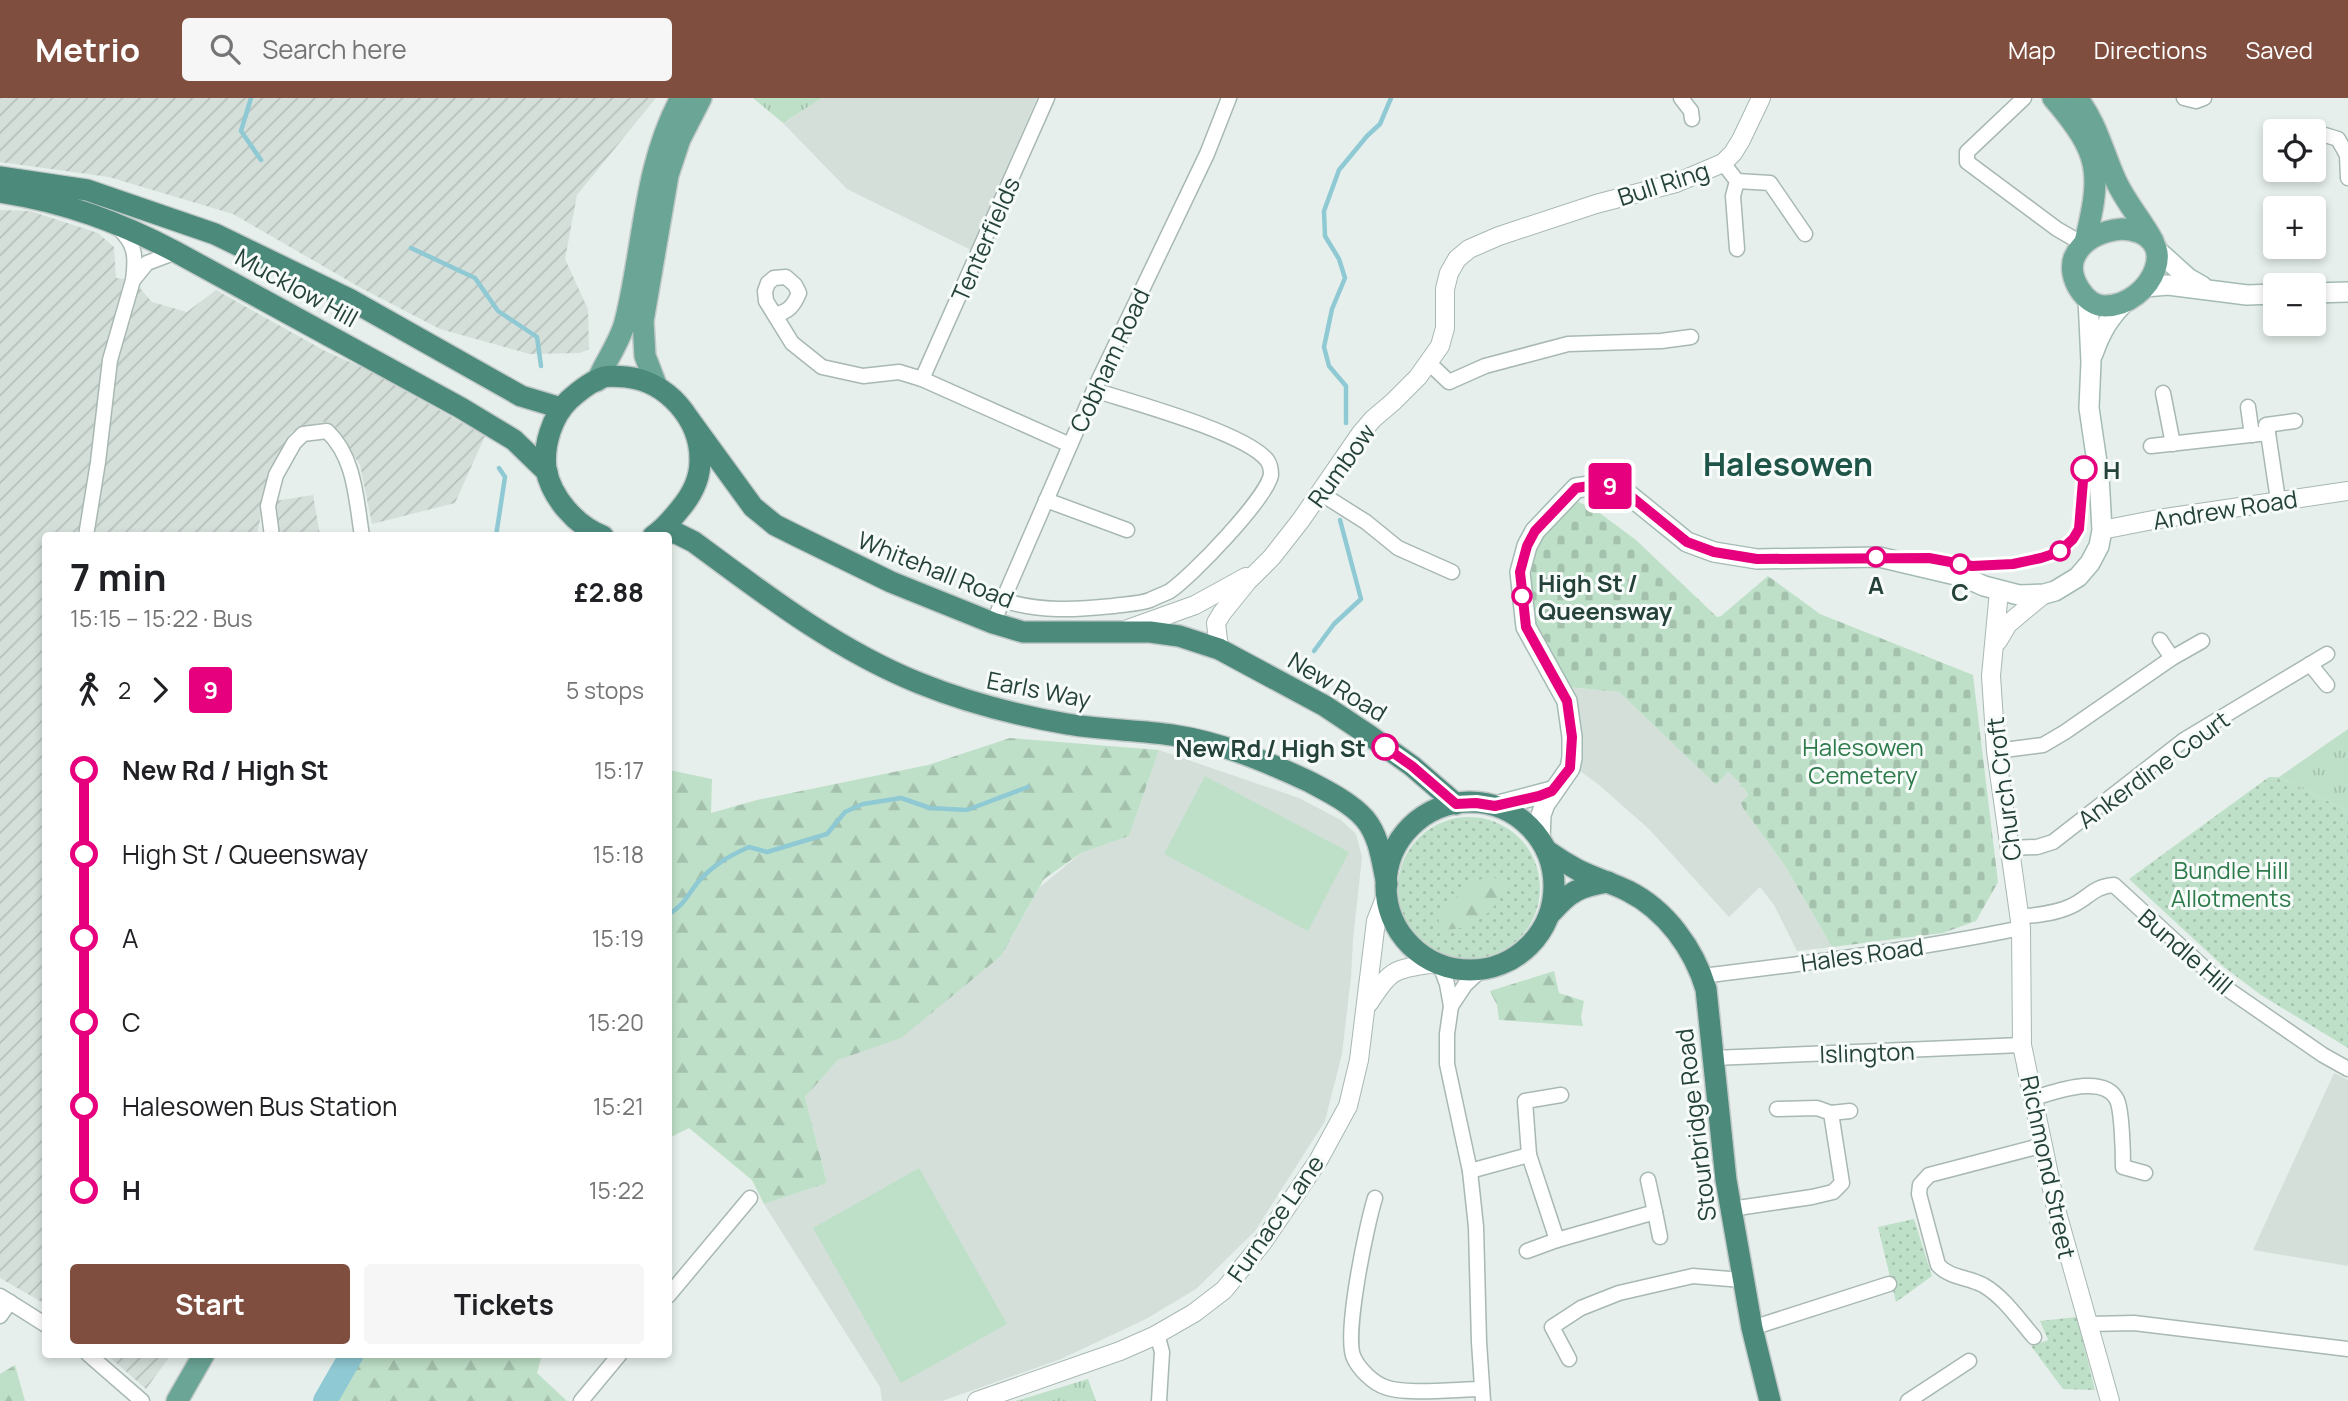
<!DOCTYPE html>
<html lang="en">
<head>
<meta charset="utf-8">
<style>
  :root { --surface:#fff; --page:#f6f6f6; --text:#202124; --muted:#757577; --accent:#7f4e3f }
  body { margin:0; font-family:Manrope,sans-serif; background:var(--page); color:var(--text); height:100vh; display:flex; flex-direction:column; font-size:26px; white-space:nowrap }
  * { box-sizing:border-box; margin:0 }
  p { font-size:23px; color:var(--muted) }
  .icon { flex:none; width:38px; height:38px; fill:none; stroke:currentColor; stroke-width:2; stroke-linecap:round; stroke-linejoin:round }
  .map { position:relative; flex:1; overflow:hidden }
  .sheet { position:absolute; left:42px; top:434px; width:630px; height:826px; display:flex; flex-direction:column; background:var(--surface); border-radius:7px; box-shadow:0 4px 10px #0003 }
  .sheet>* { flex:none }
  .badge { padding:0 14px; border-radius:5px; font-size:24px; line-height:46px }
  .tools { position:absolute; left:2263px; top:21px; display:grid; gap:14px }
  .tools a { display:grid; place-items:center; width:63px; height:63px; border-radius:7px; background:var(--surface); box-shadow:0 4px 10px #0003; font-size:35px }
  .map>.badge { position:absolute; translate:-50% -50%; box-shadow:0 0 0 4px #fff }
  .legs { display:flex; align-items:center; gap:10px; height:77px; padding:0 28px; font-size:23px }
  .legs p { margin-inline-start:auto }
  .headline { display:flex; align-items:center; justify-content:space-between; height:119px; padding:0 28px }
  h1 { font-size:38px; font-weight:700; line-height:52px }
  .cta { display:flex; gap:14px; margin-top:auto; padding:14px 28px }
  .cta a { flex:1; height:80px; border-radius:7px; background:var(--accent); color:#fff; font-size:28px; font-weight:700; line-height:80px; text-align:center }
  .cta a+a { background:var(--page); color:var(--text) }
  ul { padding:0 28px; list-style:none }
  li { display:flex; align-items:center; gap:24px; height:84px; font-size:26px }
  li i { display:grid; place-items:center; width:10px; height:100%; margin:0 9px; background:currentColor }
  li i::after { content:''; width:18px; height:18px; margin:-9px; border:5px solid; border-radius:50%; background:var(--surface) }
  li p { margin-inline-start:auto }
  li:first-child i { background:linear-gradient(#0000 50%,currentColor 0) }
  li:last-child i { background:linear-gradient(currentColor 50%,#0000 0) }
  header { display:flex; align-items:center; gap:42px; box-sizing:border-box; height:98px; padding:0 35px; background:var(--accent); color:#fff }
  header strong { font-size:33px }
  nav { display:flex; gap:38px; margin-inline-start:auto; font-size:24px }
  .search { width:490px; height:63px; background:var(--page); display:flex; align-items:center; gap:18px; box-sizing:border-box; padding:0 24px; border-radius:7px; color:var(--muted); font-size:26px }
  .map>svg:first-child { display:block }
</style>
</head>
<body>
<header>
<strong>Metrio</strong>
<div class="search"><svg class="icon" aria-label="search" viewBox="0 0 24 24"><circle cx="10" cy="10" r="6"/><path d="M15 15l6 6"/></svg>Search here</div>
<nav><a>Map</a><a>Directions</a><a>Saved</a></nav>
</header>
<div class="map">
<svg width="2348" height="1303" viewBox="0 0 2348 1303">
  <defs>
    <pattern id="industrial-furrows" width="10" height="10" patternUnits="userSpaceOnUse" patternTransform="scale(1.75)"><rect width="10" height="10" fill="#d4dfda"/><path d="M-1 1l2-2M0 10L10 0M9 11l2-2" fill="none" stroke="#b6c1bc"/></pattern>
    <pattern id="grass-dots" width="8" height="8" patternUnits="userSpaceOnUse" patternTransform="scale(1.75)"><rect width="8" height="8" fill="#bfe0c8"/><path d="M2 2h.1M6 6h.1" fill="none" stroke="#a4c1ad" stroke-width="1.8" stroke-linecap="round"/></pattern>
    <pattern id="forest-firs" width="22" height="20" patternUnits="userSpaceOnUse" patternTransform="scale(1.75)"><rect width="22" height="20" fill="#bfe0c8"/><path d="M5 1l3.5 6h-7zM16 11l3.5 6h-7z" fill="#a4c1ad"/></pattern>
    <pattern id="cemetery-stones" width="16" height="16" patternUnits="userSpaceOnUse" patternTransform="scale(1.75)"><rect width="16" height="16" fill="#bfe0c8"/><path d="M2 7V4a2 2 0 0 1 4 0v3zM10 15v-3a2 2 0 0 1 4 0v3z" fill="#a4c1ad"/></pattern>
    <pattern id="park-tufts" width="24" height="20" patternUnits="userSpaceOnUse" patternTransform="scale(1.75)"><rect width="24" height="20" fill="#bfe0c8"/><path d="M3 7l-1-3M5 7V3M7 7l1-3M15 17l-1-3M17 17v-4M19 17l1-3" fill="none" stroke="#a4c1ad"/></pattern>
  </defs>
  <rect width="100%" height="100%" fill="#e6efeb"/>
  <!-- built -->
  <g fill="#d4dfda">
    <path d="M822 0H1037L971 152 847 91 783 25Z"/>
    <path d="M1568 589 1619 594 1716 687 1728 674 1741 686 1740 690H1744L1748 698 1741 705 1743 710 1785 768 1832 849 1797 853 1774 807 1760 789 1729 819 1649 731 1599 687 1580 673Z"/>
    <path d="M1159 652 1299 700 1341 722 1356 736 1362 759 1353 842 1351 879 1342 956 1325 1023 1255 1133 1196 1191 1146 1221 1061 1261 942 1303H882L880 1289 764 1106 827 1085 805 999 838 962 901 939 1001 858 1040 789 1081 755 1129 738Z"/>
    <path d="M2334 975 2348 982V1168L2253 1152Z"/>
  </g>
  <!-- industrial -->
  <g fill="url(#industrial-furrows)">
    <path d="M0 0H656L577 97 565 161 588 211 589 251 580 255 530 256 440 231 361 190 233 116 109 79 0 64Z"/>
    <path d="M0 112 30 113 98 135 114 149 116 180 133 182 152 204 187 214 216 192 325 253 368 272 485 338 455 405 372 426 360 367 337 332 323 324 291 334 276 361 268 380 257 437 46 438 45 1206 0 1180Z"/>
    <path d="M313 397 320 437H278L275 403Z"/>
    <path d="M107 1257H171L146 1291Z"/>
  </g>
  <!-- grass -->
  <g fill="url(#grass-dots)">
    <path d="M2269 679H2279L2348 713V950L2261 897 2224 869 2129 781Z"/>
    <circle cx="1469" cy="790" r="71"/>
    <path d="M1914 1121 1932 1178 1896 1204 1878 1129Z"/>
    <path d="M2077 1219 2095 1292 2063 1291 2031 1248 2048 1242 2040 1223Z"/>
  </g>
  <!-- forest -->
  <g fill="url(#forest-firs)">
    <path d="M1010 640 1159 652 1129 738 1081 755 1044 781 1001 858 901 940 838 962 805 999 827 1085 764 1106 752 1082 689 1030 669 1040V672L712 681 711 715 757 702 928 667Z"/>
    <path d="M1490 777 1505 786C1502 793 1500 802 1495 807 1483 823 1460 834 1441 831L1438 820 1468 787Z"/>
    <path d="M1554 873 1559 895 1584 903 1581 919 1583 928 1499 922 1497 907 1490 893Z"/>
    <path d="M352 1257H542L537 1275 567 1303H325Z"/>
    <path d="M15 1267 25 1303H0V1276Z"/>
  </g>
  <!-- cemetery -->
  <path fill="url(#cemetery-stones)" d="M1578 404 1593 410 1636 442 1717 519 1721 518 1768 478 1820 516 1973 577 1998 784 1976 823 1943 835 1832 849 1785 768 1743 710 1741 705 1748 697 1744 690 1739 689 1741 686 1728 674 1716 687 1619 594 1568 589C1559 572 1547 554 1540 537 1527 506 1527 460 1545 432 1553 419 1566 412 1578 404Z"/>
  <!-- park -->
  <g fill="url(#park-tufts)">
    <path d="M753 0H822L783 25Z"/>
    <path d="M2348 631V713L2279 679Z"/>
    <path d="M1088 1281 1096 1303H1016Z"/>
  </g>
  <!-- pitch -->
  <g fill="#bfe0c8">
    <path d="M1205 678 1349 754 1308 833 1164 756Z"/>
    <path d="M919 1070 1007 1226 901 1285 813 1130Z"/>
  </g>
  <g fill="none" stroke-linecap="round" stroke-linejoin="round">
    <!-- stream -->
    <g stroke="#8ec9d4" stroke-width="4.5">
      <path d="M251 0 241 33 261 62"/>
      <path d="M411 150 475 180 498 213 537 239 541 268"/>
      <path d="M1346 325V288L1329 268 1324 249 1332 211 1345 180 1339 161 1325 138 1324 113 1339 72 1367 38 1380 26 1391 0"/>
      <path d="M496 438 505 379 499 370"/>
      <path d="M1314 553 1334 526 1361 501 1340 422"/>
      <path d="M668 817C686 805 686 799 698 784 713 767 729 758 749 749L767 754 827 736 845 714 863 706 901 700 930 710 967 712 1028 689"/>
    </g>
    <!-- river -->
    <path stroke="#8ec9d4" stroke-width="24" d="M325 1303 352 1256"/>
    <!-- minor casing -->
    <g stroke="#a8b8b2" stroke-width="17">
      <g id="minor">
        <path d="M1681 0 1691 13 1692 21"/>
        <path d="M2024 0 1967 54V64L2057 131 2083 146"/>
        <path d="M2184 0 2196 3 2204 0"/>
        <path d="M2314 40 2325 37 2338 41 2347 57 2348 80"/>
        <path d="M1723 65 1737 83 1733 98 1737 151"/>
        <path d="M1737 83 1770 85 1805 136"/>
        <path d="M134 181 147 165 176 154"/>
        <path d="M775 216C788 215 794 207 799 195L795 187 786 179 774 180 768 185 765 193 766 203 792 245 822 269 863 278 899 274 922 281 1070 347"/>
        <path d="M1429 265 1449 284 1485 268 1568 246 1661 243 1691 239"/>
        <path d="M922 281 1047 0"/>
        <path d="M2163 295 2173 346"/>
        <path d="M2248 309 2252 337"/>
        <path d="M2268 335 2266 327 2295 323"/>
        <path d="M2151 348 2268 335 2278 402"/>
        <path d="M1320 395 1366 424 1398 450 1452 474"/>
        <path d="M1046 402 1127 432"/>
        <path d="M86 438 98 364 110 262 133 182C136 159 136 146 118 130"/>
        <path d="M272 438 268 408 276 377 294 345 303 336 327 333C355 359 356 401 362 438"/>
        <path d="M1002 502C1040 514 1075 512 1113 508 1125 506 1139 506 1150 502 1156 499 1164 496 1170 493 1192 478 1266 401 1271 377 1271 372 1270 366 1267 362 1244 334 1131 304 1094 292"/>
        <path d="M993 525 1094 292 1207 56 1229 0"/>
        <path d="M2160 542 2172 560"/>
        <path d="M2310 566 2327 587"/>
        <path d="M1996 653 2043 647 2065 634 2172 560 2202 543"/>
        <path d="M2010 750 2037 749 2053 744 2184 642 2327 556"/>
        <path d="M2019 819C2035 817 2054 816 2069 809 2087 802 2093 788 2114 787L2226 890 2323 957 2348 971"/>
        <path d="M1440 867 1447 886 1451 908 1447 936V966L1470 1073 1476 1129 1479 1244 1483 1303"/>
        <path d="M1702 878C1808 865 1915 852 2021 830"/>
        <path d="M1451 908 1465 887 1482 871"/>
        <path d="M1713 960 2022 947"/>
        <path d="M2034 1000C2055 994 2104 975 2117 1002 2122 1013 2123 1055 2123 1069L2145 1075"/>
        <path d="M1831 1015 1850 1013"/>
        <path d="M1529 1057 1525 1003 1561 997"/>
        <path d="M1470 1073 1529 1057 1557 1142 1655 1114 1648 1082"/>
        <path d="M1375 1100C1367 1125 1343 1239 1354 1260 1359 1271 1373 1285 1385 1289 1404 1297 1459 1291 1482 1291"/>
        <path d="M1731 1111 1812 1099 1833 1094 1842 1085 1831 1015 1817 1010 1777 1011"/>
        <path d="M1655 1114 1660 1139"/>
        <path d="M1527 1153 1557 1142"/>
        <path d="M0 1198 46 1227"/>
        <path d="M668 1198 750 1100"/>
        <path d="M0 1218 10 1204"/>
        <path d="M2090 1226 2134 1225 2348 1251"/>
        <path d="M1752 1230 1889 1186"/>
        <path d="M1157 1236 1162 1254 1159 1303"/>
        <path d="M2034 1239C2019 1222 2004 1199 1983 1187 1968 1179 1950 1180 1938 1167L1919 1096 1920 1087 1929 1077 2044 1047"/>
        <path d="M88 1256 142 1303"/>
        <path d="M1569 1261 1552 1229 1581 1210 1619 1195 1693 1178 1742 1182"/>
        <path d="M581 1303 620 1256"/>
        <path d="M1908 1303 1969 1263"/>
      </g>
    </g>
    <!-- tertiary casing -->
    <g stroke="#a8b8b2" stroke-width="20">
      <g id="tertiary">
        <path d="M2102 432 2158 421 2348 393"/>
        <path d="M1999 493 1991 578 1996 653 2021 830 2022 947 2057 1115 2110 1303"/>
        <path d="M1128 531 1195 507 1246 479"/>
        <path d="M1998 543 2008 526 2044 496"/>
        <path d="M1219 551 1216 525 1222 515 1247 484 1272 459 1301 422 1361 335 1373 321 1393 304 1418 279 1440 248 1445 230V191L1449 175 1457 161 1469 151 1499 138 1596 106 1676 85 1723 65 1733 55 1741 42 1761 0"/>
        <path d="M1369 905C1392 869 1394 872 1436 865"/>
        <path d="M977 1303 1120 1253 1154 1238 1194 1215 1224 1192 1263 1144 1318 1063 1348 1008 1359 962 1376 823 1387 795"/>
      </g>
    </g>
    <!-- secondary casing -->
    <g stroke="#a4bbb3" stroke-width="22">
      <g id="secondary">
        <path d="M2157 152 2188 180 2202 188"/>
        <path d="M2145 189 2168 187 2247 197 2275 196"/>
        <path d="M2314 195 2348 194"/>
        <path d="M2093 256C2101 233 2110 218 2128 201"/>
        <path d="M1495 708 1552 693"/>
        <path d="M1540 742 1541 717 1545 706 1570 670 1572 660V639L1567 603 1526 529 1520 474 1527 448 1535 433 1576 390 1603 386 1623 392 1687 444 1714 454 1757 461 1879 459 1964 479 1984 488 2019 497 2044 496 2055 493 2078 479 2090 465 2099 448 2102 432 2099 378 2089 310 2091 264 2088 201"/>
      </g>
    </g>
    <!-- primary casing -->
    <g stroke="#c2cac8" stroke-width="24">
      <g id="primary">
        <path d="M2053 0C2101 56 2102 74 2085 144"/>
        <path d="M2077 0C2097 25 2103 55 2116 83 2126 105 2142 122 2153 143"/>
        <path d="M2122 131C2186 135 2152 208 2105 208 2085 208 2067 179 2074 160 2082 141 2102 133 2122 131Z"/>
        <path d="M597 283C605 264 620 244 625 224 644 150 643 69 681 0"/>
        <path d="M657 289 645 258 643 223 668 77 680 41 701 0"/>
        <path d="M177 1303 204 1256"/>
      </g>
    </g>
    <!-- trunk casing -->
    <g stroke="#c2cac8" stroke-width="24">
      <g id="trunk">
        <path d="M0 79 87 92 215 136 349 201 521 298 561 310"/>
        <path d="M0 94C65 104 119 124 176 154L461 310 514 342 547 374"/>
        <path d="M689 321 753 409 775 427 797 438 891 484 993 525 1023 534H1150L1179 538 1219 551 1325 608 1370 638 1412 668 1456 706"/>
        <path d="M660 433 678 436 694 444C764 496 837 552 919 585 966 604 1016 617 1067 626 1102 632 1138 632 1172 637 1220 644 1265 663 1308 683 1327 693 1351 705 1365 721 1380 739 1382 765 1387 786"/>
        <path d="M603 438C576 428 551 399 546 371 543 348 552 318 569 302 579 293 591 283 604 279 611 277 619 279 626 279 667 283 701 322 700 363 700 381 691 398 680 411 672 421 664 431 653 438"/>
        <circle cx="1470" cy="788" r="84"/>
        <path d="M1546 752C1556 759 1567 766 1578 772 1594 780 1612 785 1628 793 1666 812 1694 851 1706 891L1726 1082 1752 1230 1770 1303"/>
        <path d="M1551 815C1570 793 1579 789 1608 784"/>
      </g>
    </g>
    <!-- minor -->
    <use href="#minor" stroke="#fff" stroke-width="14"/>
    <!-- tertiary -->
    <use href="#tertiary" stroke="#fff" stroke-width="18"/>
    <!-- secondary -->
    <use href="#secondary" stroke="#fff" stroke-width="19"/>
    <!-- primary -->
    <use href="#primary" stroke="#6aa596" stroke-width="21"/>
    <!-- trunk -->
    <use href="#trunk" stroke="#4c8a7c" stroke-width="21"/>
  </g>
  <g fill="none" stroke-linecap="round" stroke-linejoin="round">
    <!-- line-1 casing -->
    <g stroke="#fff" stroke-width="16">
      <path id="line-1" d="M1385 649 1412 668 1456 706 1476 705 1495 708 1539 698 1552 693 1570 670 1572 639 1567 603 1526 529 1520 474 1527 448 1535 433 1576 390 1603 386 1623 392 1687 444 1714 454 1757 461 1929 460 1972 468 2013 466 2041 460 2059 454 2073 441 2079 431 2084 371"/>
    </g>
    <!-- line-1 -->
    <use href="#line-1" stroke="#e6007e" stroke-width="10"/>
  </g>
  <!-- markers -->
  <g fill="#fff" stroke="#e6007e" stroke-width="3.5">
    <circle cx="2084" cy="371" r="12"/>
    <circle cx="2060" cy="453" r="9"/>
    <circle cx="1876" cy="459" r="9"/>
    <circle cx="1960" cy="466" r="9"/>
    <circle cx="1522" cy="498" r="9"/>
    <circle cx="1385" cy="649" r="12"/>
  </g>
  <g text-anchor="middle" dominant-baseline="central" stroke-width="6" stroke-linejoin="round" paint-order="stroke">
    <!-- street labels -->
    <g font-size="24" fill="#24423a" stroke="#f7fbf9">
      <text transform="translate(1663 85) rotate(-18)">Bull Ring</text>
      <text transform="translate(985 141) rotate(-66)">Tenterfields</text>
      <text transform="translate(297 189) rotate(29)">Mucklow Hill</text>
      <text transform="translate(1109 262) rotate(-65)">Cobham Road</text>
      <text transform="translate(1341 367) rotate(-54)">Rumbow</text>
      <text transform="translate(2225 411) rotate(-9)">Andrew Road</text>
      <text transform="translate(936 471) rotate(22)">Whitehall Road</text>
      <text transform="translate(1338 588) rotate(31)">New Road</text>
      <text transform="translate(1039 591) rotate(11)">Earls Way</text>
      <text transform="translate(2153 671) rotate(-36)">Ankerdine Court</text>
      <text transform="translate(2003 691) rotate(-97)">Church Croft</text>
      <text transform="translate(2186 853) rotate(41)">Bundle Hill</text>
      <text transform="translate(1862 856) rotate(-8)">Hales Road</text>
      <text transform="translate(1867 954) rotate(-2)">Islington</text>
      <text transform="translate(1695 1027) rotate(-97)">Stourbridge Road</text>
      <text transform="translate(2049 1069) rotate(78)">Richmond Street</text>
      <text transform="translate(1275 1120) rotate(-55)">Furnace Lane</text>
    </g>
    <!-- stop labels -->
    <g font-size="24" font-weight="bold" fill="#24423a" stroke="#f7fbf9" text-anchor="start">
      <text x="2103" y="371">H</text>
      <text x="1538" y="484">High St /<tspan x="1538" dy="28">Queensway</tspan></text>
      <text x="1876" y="486" text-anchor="middle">A</text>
      <text x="1960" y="493" text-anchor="middle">C</text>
      <text x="1366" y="649" text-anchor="end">New Rd / High St</text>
    </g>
    <!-- park labels -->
    <g font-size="24" fill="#2d7a4b" stroke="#f7fbf9">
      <text x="1863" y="648">Halesowen<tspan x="1863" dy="28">Cemetery</tspan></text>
      <text x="2231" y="771">Bundle Hill<tspan x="2231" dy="28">Allotments</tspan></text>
    </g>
    <!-- district labels -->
    <g font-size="32" font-weight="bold" fill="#1f5548" stroke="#f7fbf9">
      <text x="1788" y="366">Halesowen</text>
    </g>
  </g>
</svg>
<div class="tools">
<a><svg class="icon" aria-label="locate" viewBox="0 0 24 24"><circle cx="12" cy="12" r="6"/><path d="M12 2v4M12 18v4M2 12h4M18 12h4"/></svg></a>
<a>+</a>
<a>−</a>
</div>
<b class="badge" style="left:1610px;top:388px;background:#e6007e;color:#fff">9</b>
<section class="sheet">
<div class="headline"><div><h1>7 min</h1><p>15:15 – 15:22 · Bus</p></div><b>£2.88</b></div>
<div class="legs"><svg class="icon" aria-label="walk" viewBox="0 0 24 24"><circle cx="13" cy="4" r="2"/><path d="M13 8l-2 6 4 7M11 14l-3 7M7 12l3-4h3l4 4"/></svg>2<svg class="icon" aria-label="forward" viewBox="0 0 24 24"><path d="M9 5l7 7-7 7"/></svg><b class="badge" style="background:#e6007e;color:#fff">9</b><p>5 stops</p></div>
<ul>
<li><i style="color:#e6007e"></i><b>New Rd / High St</b><p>15:17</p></li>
<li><i style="color:#e6007e"></i><span>High St / Queensway</span><p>15:18</p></li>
<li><i style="color:#e6007e"></i><span>A</span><p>15:19</p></li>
<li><i style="color:#e6007e"></i><span>C</span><p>15:20</p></li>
<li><i style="color:#e6007e"></i><span>Halesowen Bus Station</span><p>15:21</p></li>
<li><i style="color:#e6007e"></i><b>H</b><p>15:22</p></li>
</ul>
<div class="cta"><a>Start</a><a>Tickets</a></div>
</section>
</div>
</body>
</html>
